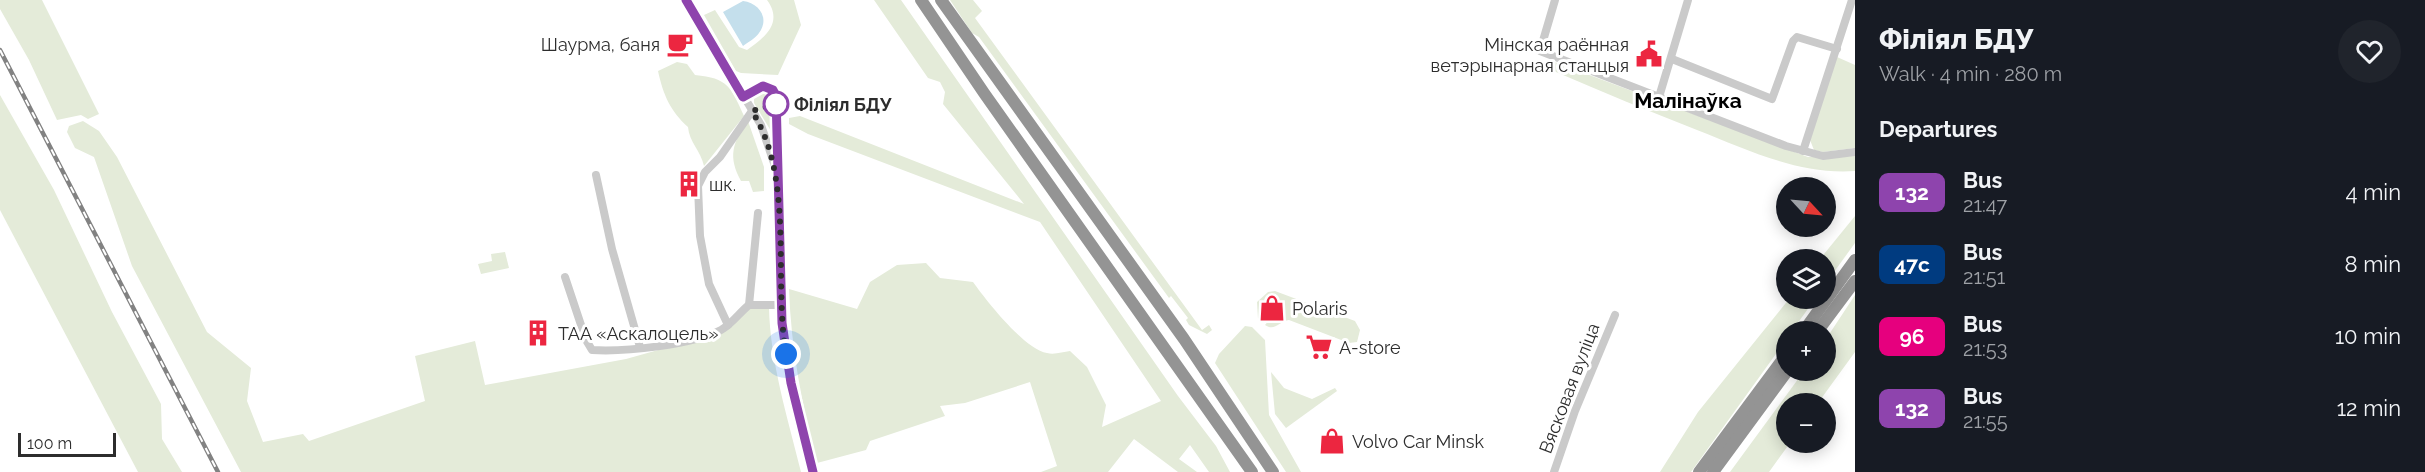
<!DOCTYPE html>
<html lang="en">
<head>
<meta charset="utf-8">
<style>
  :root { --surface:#171b24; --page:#20242c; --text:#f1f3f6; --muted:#9ea1a6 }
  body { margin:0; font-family:Raleway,sans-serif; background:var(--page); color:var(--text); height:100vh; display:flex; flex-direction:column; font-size:22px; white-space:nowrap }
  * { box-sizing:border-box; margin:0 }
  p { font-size:20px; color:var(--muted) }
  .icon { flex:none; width:33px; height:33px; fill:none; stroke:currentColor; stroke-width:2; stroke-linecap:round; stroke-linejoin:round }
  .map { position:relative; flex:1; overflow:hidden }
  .sheet { display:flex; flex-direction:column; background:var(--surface); width:570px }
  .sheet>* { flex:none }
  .badge { padding:0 12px; border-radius:9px; font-size:21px; line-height:39px }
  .needle { width:39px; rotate:116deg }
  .buttons { position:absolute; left:1776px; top:177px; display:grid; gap:12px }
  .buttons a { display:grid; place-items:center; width:60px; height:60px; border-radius:50%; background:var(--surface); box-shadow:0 3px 15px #0003; font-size:30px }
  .scale { position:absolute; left:18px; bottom:15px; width:98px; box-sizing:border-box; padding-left:6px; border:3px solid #2d2d2d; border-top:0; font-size:16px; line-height:21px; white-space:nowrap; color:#2d2d2d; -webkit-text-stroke:4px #fff; paint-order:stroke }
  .you { position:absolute; width:30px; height:30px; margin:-15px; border:4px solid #fff; border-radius:50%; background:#1a73e8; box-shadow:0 0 0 9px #1a73e833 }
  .map>.badge { position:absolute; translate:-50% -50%; box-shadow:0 0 0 3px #fff }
  h2 { padding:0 24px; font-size:22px; line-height:54px }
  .round { display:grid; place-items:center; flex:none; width:63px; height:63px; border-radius:32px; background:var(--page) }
  .head { display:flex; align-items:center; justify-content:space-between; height:102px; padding:0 24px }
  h1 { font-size:28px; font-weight:800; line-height:45px }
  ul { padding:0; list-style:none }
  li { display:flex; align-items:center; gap:18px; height:72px; padding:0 24px }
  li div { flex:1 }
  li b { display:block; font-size:22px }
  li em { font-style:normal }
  li .badge { min-width:66px; font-weight:700; text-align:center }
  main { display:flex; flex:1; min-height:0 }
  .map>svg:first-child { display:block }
</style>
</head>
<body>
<main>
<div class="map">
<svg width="1855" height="472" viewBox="0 0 1855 472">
  <rect width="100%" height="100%" fill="#fff"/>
  <!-- green -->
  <g fill="#e4ebd9">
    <path d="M0 0H42L99 114 88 119 81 115 57 120 29 60 0 9Z"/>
    <path d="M767 0H794L801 25 778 75 741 73 736 71 704 15 715 10 739 47 747 50C764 38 784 23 767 0Z"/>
    <path d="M874 0H901L1178 396 1216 446 1230 472H1209L1190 445 1179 459 1197 472H1178L1134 439 1108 472H1041L1057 466 1030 382 965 403 940 406 945 416 870 441 866 450 817 463C802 405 791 349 789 289L857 309 870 282 897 265 926 263 940 278 973 282C986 300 1024 349 1047 353 1054 355 1063 352 1070 351L1087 367 1106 405 1102 427 1161 401 1040 222 808 134 789 124V118L800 116 1024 204 943 104 945 92 940 82 928 78Z"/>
    <path d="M950 0H973L982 11 975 18 1202 330 1209 325 1212 330 1207 334 1189 325 1186 320 1188 318 1171 296 1169 298 979 37 972 33Z"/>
    <path d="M1837 57 1855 65V148L1823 152 1814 150 1810 140Z"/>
    <path d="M1552 61 1808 157 1855 156V171C1799 175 1748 150 1697 130 1649 111 1602 92 1556 72L1550 66Z"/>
    <path d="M677 62 687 64 695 75C728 78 731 87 744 116L704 166C701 151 689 142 688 127 670 111 663 94 658 71Z"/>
    <path d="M760 90H766L771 95V131L754 103V96Z"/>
    <path d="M0 95 54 190 112 312 161 404 162 439 182 472H138L0 210Z"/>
    <path d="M83 121 99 131 117 157 207 332 251 368 247 401 263 442 303 434 309 441 425 401 415 356 475 341 485 385 626 359 719 333 750 307H769C770 362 788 419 801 472H241L132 266 94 157 75 148 67 132 69 126Z"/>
    <path d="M748 121 764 167V191L753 192 749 181H741C728 157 732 143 748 121Z"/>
    <path d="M1855 216V243L1826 283V260L1820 259Z"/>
    <path d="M505 252 509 268 481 274 478 264 492 261 491 254Z"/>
    <path d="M1275 291 1355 321 1360 330 1357 342 1349 343 1289 320C1279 321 1275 332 1265 325L1276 312 1270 306 1258 319 1257 302 1268 292Z"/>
    <path d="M1855 295V352L1818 403 1786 404V442L1790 443 1769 472H1730L1804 371 1826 370V339Z"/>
    <path d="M1789 299H1815L1792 331 1786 332V340L1691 472H1660L1698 412Z"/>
    <path d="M1245 326 1252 327 1265 340 1269 415 1301 472H1286L1215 363 1219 354Z"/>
    <path d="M1271 372 1284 388 1312 399 1335 388 1337 391 1286 428 1275 414Z"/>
  </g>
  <!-- water -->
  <path fill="#c4dfec" d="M743 1C759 3 770 18 759 33 756 38 748 42 743 46L723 12Z"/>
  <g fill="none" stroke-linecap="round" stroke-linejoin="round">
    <!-- minor -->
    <g stroke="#cacaca" stroke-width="8">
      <path d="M686 0 761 125 776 169 784 341 812 472"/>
      <path d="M1555 0 1540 51 1786 146 1823 156 1855 152"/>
      <path d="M1672 59 1772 99 1793 41 1797 37 1837 49"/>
      <path d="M1659 97 1688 0"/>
      <path d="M1803 151 1852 0"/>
      <path d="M596 175 612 249 640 347"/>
      <path d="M565 277 586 340 592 350C625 352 692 345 721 330 732 324 740 312 749 305H781"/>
      <path d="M749 305 758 213"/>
      <path d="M728 325 709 284 700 236 698 186 705 172 720 157 752 111"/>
      <path d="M1554 472 1575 411 1615 315"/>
    </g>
    <!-- highway -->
    <g stroke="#949494" stroke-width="12">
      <path d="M921 0 984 93 1252 472"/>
      <path d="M941 0 1184 339 1273 472"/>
      <path d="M1803 332 1855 260"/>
      <path d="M1817 332 1855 281"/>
      <path d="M1699 472 1786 355"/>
      <path d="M1713 472 1788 370"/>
    </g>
    <!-- rail casing -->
    <g stroke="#828282" stroke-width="4.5">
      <path id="rail" d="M0 50 218 472"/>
    </g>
    <!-- rail -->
    <use href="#rail" stroke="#fff" stroke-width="2" stroke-dasharray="7" stroke-linecap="butt"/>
  </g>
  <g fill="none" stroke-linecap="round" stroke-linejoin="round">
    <!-- line casing -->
    <g stroke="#fff" stroke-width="14">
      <path id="line" d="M686 0 743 97 763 86 773 90 776 96 782 323 791 383 813 472"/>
    </g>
    <!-- line -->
    <use href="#line" stroke="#8e44ad" stroke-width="9"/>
    <!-- walk -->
    <path stroke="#2d2d2d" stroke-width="6" stroke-dasharray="0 10.8" d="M776 104 752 111C795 179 773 276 786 354"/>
  </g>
  <!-- icons -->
  <defs>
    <g id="cafe-bare" transform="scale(2.07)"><path d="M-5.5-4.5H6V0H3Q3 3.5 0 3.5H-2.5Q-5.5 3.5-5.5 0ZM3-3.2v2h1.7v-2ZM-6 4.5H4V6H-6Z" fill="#ec2640" stroke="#fff" stroke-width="2.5" paint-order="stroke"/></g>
    <g id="civic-bare" transform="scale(2.07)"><path d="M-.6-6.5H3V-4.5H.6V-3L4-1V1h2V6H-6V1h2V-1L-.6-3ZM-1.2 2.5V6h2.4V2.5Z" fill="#ec2640" stroke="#fff" stroke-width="2.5" paint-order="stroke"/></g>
    <g id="building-bare" transform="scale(2.07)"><path d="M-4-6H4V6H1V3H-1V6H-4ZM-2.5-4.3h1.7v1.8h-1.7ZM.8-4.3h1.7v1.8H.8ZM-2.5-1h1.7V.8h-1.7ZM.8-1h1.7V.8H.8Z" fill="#ec2640" stroke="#fff" stroke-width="2.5" paint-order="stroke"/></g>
    <g id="shop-bare" transform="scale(2.07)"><path d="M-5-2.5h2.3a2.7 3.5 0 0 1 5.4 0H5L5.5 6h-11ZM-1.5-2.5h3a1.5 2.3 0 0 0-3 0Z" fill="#ec2640" stroke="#fff" stroke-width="2.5" paint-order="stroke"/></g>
    <g id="supermarket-bare" transform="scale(2.07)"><path d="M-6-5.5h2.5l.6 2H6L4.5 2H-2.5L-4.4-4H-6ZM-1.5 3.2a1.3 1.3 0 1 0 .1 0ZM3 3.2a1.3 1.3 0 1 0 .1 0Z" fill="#ec2640" stroke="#fff" stroke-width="2.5" paint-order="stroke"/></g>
  </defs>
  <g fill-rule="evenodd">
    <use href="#cafe-bare" x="680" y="44"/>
    <use href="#civic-bare" x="1649" y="54"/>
    <use href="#building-bare" x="689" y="184"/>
    <use href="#shop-bare" x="1272" y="308"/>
    <use href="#building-bare" x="538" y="333"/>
    <use href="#supermarket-bare" x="1319" y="347"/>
    <use href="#shop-bare" x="1332" y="441"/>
  </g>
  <!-- markers -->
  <circle fill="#fff" stroke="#8e44ad" stroke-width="3" cx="776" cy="104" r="12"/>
  <g text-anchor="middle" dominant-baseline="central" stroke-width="6" stroke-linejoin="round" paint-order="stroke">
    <!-- poi labels -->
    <g font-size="18" fill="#2d2d2d" stroke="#fff" text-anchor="start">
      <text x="660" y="44" text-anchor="end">Шаурма, баня</text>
      <text x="1629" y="44" text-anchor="end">Мінская раённая<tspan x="1629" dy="21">ветэрынарная станцыя</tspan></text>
      <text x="709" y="184">шк.</text>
      <text x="1292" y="308">Polaris</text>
      <text x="558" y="333">ТАА «Аскалоцель»</text>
      <text x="1339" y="347">А-store</text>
      <text x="1352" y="441">Volvo Car Minsk</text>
    </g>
    <!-- stop labels -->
    <g font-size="18" font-weight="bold" fill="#2d2d2d" stroke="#fff" text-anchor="start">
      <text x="794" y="104">Філіял БДУ</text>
    </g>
    <!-- street labels -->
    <g font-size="18" fill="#2d2d2d" stroke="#fff">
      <text transform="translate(1569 388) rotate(-69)">Вясковая вуліца</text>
    </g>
    <!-- quarter labels -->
    <g font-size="21" font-weight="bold" fill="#000" stroke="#fff">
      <text x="1688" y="100">Малінаўка</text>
    </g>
  </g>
</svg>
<div class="buttons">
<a><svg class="needle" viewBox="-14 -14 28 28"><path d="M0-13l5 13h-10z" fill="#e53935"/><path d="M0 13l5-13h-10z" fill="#9ea1a6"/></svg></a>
<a><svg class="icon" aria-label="layers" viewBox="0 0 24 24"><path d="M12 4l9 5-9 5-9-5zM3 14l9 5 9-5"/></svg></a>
<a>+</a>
<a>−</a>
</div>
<div class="scale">100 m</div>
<div class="you" style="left:786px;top:354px"></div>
</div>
<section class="sheet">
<div class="head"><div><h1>Філіял БДУ</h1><p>Walk · 4 min · 280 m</p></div><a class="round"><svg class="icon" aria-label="heart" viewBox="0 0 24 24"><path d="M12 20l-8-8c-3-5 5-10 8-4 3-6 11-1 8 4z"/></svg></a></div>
<h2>Departures</h2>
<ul>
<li><span class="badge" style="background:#8e44ad;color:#fff">132</span><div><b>Bus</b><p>21:47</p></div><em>4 min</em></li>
<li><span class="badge" style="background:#003b80;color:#fff">47с</span><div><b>Bus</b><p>21:51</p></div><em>8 min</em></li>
<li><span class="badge" style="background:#e6007e;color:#fff">96</span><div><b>Bus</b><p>21:53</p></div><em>10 min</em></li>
<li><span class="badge" style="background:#8e44ad;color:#fff">132</span><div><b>Bus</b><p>21:55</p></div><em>12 min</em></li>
</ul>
</section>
</main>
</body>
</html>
